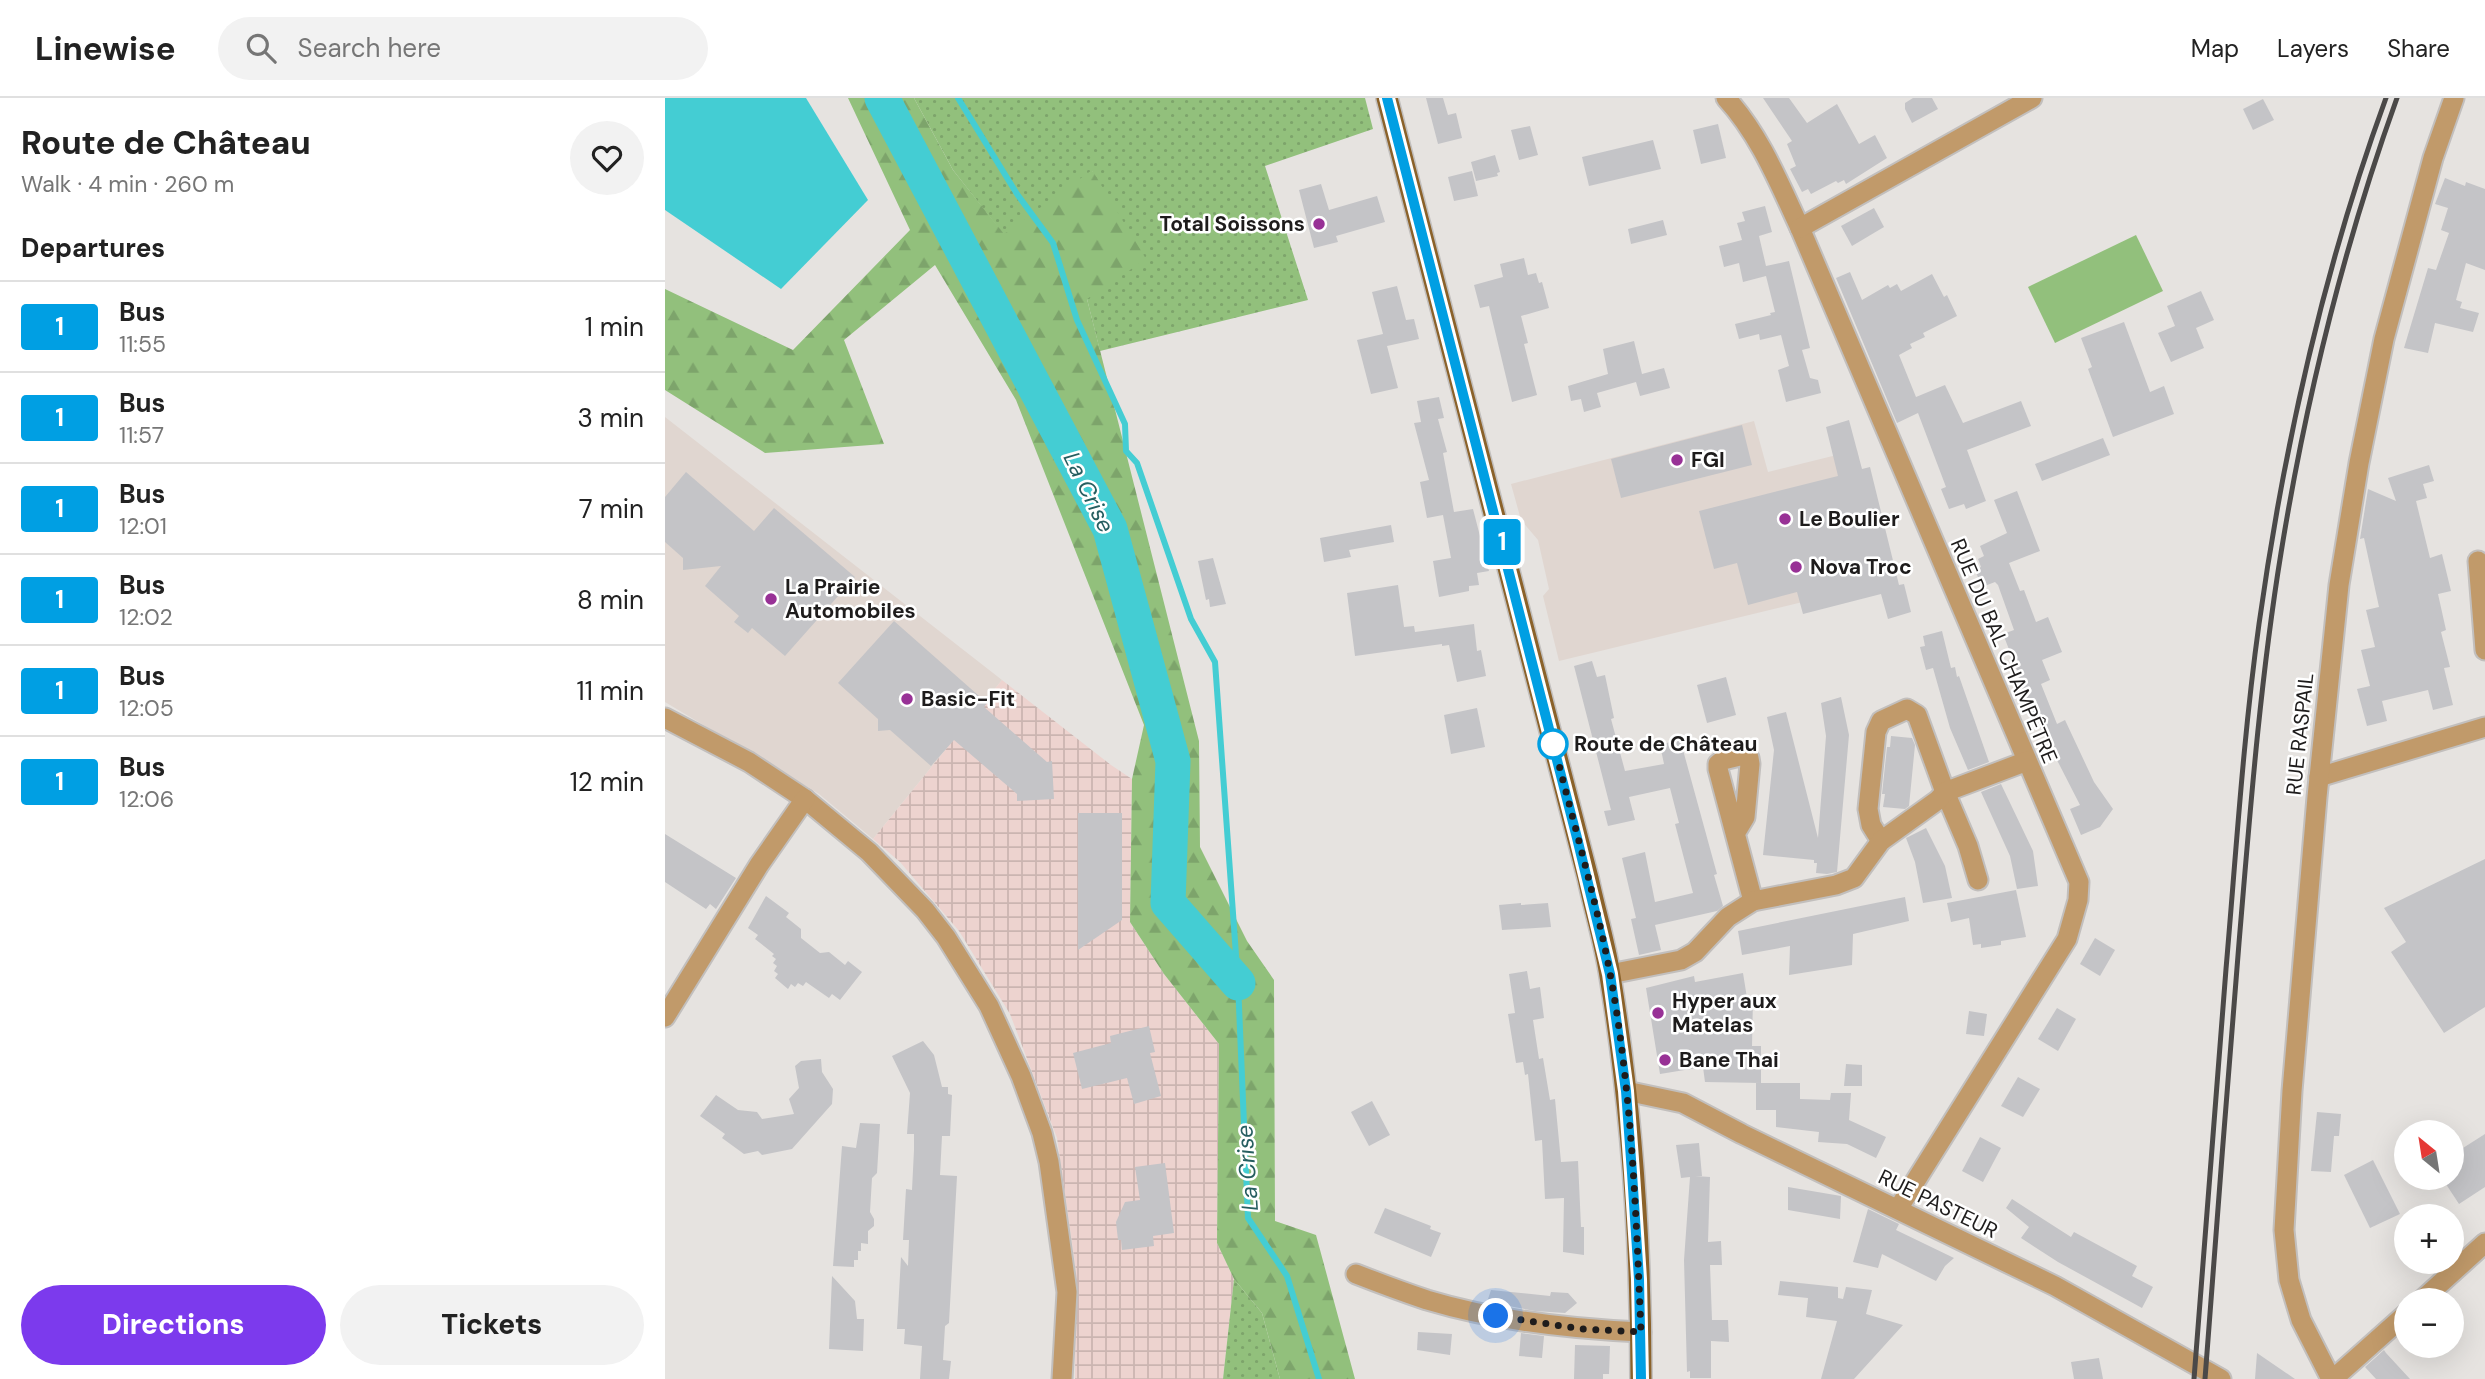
<!DOCTYPE html>
<html lang="en">
<head>
<meta charset="utf-8">
<style>
  :root { --surface:#fff; --page:#f2f2f2; --text:#222; --muted:#767676; --line:#e0e0e0; --accent:#7c3aed }
  body { margin:0; font-family:"DM Sans",sans-serif; background:var(--page); color:var(--text); height:100vh; display:flex; flex-direction:column; font-size:26px; white-space:nowrap }
  * { box-sizing:border-box; margin:0 }
  p { font-size:23px; color:var(--muted) }
  .icon { flex:none; width:38px; height:38px; fill:none; stroke:currentColor; stroke-width:2; stroke-linecap:round; stroke-linejoin:round }
  .map { position:relative; flex:1; overflow:hidden }
  .side { display:flex; flex-direction:column; background:var(--surface); width:665px }
  .side>* { flex:none }
  .badge { padding:0 14px; border-radius:5px; font-size:24px; line-height:46px }
  .needle { width:46px; rotate:330deg }
  .buttons { position:absolute; left:1729px; top:1022px; display:grid; gap:14px }
  .buttons a { display:grid; place-items:center; width:70px; height:70px; border-radius:50%; background:var(--surface); box-shadow:0 7px 28px #0002; font-size:35px }
  .you { position:absolute; width:35px; height:35px; margin:-18px; border:5px solid #fff; border-radius:50%; background:#1a73e8; box-shadow:0 0 0 10px #1a73e833 }
  .map>.badge { position:absolute; translate:-50% -50%; box-shadow:0 0 0 4px #fff }
  h2 { padding:0 21px; font-size:26px; line-height:63px }
  .round { display:grid; place-items:center; flex:none; width:74px; height:74px; border-radius:37px; background:var(--page) }
  .headline { display:flex; align-items:center; justify-content:space-between; height:119px; padding:0 21px }
  h1 { font-size:33px; font-weight:800; line-height:52px }
  .cta { display:flex; gap:14px; margin-top:auto; padding:14px 21px }
  .cta a { flex:1; height:80px; border-radius:42px; background:var(--accent); color:#fff; font-size:28px; font-weight:800; line-height:80px; text-align:center }
  .cta a+a { background:var(--page); color:var(--text) }
  ul { padding:0; list-style:none }
  li { display:flex; align-items:center; gap:21px; height:91px; padding:0 21px; border-top:2px solid var(--line) }
  li div { flex:1 }
  li b { display:block; font-size:26px }
  li em { font-style:normal }
  li .badge { min-width:77px; font-weight:700; text-align:center }
  header { display:flex; align-items:center; gap:42px; box-sizing:border-box; height:98px; padding:0 35px; background:var(--surface); border-bottom:2px solid var(--line) }
  header strong { font-size:33px }
  nav { display:flex; gap:38px; margin-inline-start:auto; font-size:24px }
  .search { width:490px; height:63px; background:var(--page); display:flex; align-items:center; gap:18px; box-sizing:border-box; padding:0 24px; border-radius:38px; color:var(--muted); font-size:26px }
  main { display:flex; flex:1; min-height:0 }
  .map>svg:first-child { display:block }
</style>
</head>
<body>
<header>
<strong>Linewise</strong>
<div class="search"><svg class="icon" aria-label="search" viewBox="0 0 24 24"><circle cx="10" cy="10" r="6"/><path d="M15 15l6 6"/></svg>Search here</div>
<nav><a>Map</a><a>Layers</a><a>Share</a></nav>
</header>
<main>
<section class="side">
<div class="headline"><div><h1>Route de Château</h1><p>Walk · 4 min · 260 m</p></div><a class="round"><svg class="icon" aria-label="heart" viewBox="0 0 24 24"><path d="M12 20l-8-8c-3-5 5-10 8-4 3-6 11-1 8 4z"/></svg></a></div>
<h2>Departures</h2>
<ul>
<li><span class="badge" style="background:#009fe3;color:#fff">1</span><div><b>Bus</b><p>11:55</p></div><em>1 min</em></li>
<li><span class="badge" style="background:#009fe3;color:#fff">1</span><div><b>Bus</b><p>11:57</p></div><em>3 min</em></li>
<li><span class="badge" style="background:#009fe3;color:#fff">1</span><div><b>Bus</b><p>12:01</p></div><em>7 min</em></li>
<li><span class="badge" style="background:#009fe3;color:#fff">1</span><div><b>Bus</b><p>12:02</p></div><em>8 min</em></li>
<li><span class="badge" style="background:#009fe3;color:#fff">1</span><div><b>Bus</b><p>12:05</p></div><em>11 min</em></li>
<li><span class="badge" style="background:#009fe3;color:#fff">1</span><div><b>Bus</b><p>12:06</p></div><em>12 min</em></li>
</ul>
<div class="cta"><a>Directions</a><a>Tickets</a></div>
</section>
<div class="map">
<svg width="1820" height="1281" viewBox="0 0 1820 1281">
  <defs>
    <pattern id="industrial-grid" width="8" height="8" patternUnits="userSpaceOnUse" patternTransform="scale(1.75)"><rect width="8" height="8" fill="#edd3cf"/><path d="M0 4h8M4 0v8" fill="none" stroke="#cbb5b1"/></pattern>
    <pattern id="grass-dots" width="8" height="8" patternUnits="userSpaceOnUse" patternTransform="scale(1.75)"><rect width="8" height="8" fill="#92c07c"/><path d="M2 2h.1M6 6h.1" fill="none" stroke="#7da46b" stroke-width="1.8" stroke-linecap="round"/></pattern>
    <pattern id="forest-firs" width="22" height="20" patternUnits="userSpaceOnUse" patternTransform="scale(1.75)"><rect width="22" height="20" fill="#92c07c"/><path d="M5 1l3.5 6h-7zM16 11l3.5 6h-7z" fill="#7da46b"/></pattern>
  </defs>
  <rect width="100%" height="100%" fill="#e6e3e0"/>
  <!-- built -->
  <g fill="#e0d6d0">
    <path d="M0 319 337 582 208 741 154 696 0 604Z"/>
    <path d="M1089 323 1103 374 1192 352 1196 371 1191 491 894 563 878 498 884 491 873 442 856 422 846 386Z"/>
  </g>
  <!-- industrial -->
  <path fill="url(#industrial-grid)" d="M337 582 446 667 467 681 465 824 499 876 554 946 552 1145 569 1181 558 1281H410L411 1173 392 1040 345 916 294 833 235 764 208 741Z"/>
  <!-- grass -->
  <g fill="url(#grass-dots)">
    <path d="M249 0H700L708 31 600 68 643 202 435 253 422 201 428 73 339 137 288 72Z"/>
    <path d="M569 1181 597 1215 615 1281H558Z"/>
  </g>
  <!-- forest -->
  <path fill="url(#forest-firs)" d="M183 0H249L288 72 339 136 427 72 481 161 422 201 534 643 535 749 582 843 609 882 610 1123 651 1137 690 1281H615L597 1215 569 1181 552 1145 554 946 499 876 465 824 467 681 479 627 351 302 270 167 179 242 219 346 100 355 0 292V191L128 252 245 132Z"/>
  <!-- pitch -->
  <path fill="#92c07c" d="M1471 137 1498 193 1390 245 1363 189Z"/>
  <!-- water -->
  <path fill="#44cdd3" d="M0 0H141L203 102 116 191 0 112Z"/>
  <g fill="none" stroke-linecap="round" stroke-linejoin="round">
    <!-- stream -->
    <path stroke="#44cdd3" stroke-width="6" d="M293 0 352 96 388 145 412 222 460 326 461 353 472 365 526 521 550 564 573 885 583 1120 622 1178 654 1281"/>
    <!-- river -->
    <path stroke="#44cdd3" stroke-width="35" d="M217 0 445 431 508 663 503 805 573 885"/>
  </g>
  <!-- building -->
  <g fill="#c4c4c7">
    <path d="M761 0H778L783 17 791 15 797 40 773 46Z"/>
    <path d="M1098 0H1124L1142 25 1172 6 1194 46 1210 37 1222 60 1181 86 1179 82 1173 85 1171 83 1146 96 1143 91 1137 94 1125 71 1131 68 1122 46 1127 43Z"/>
    <path d="M1248 0H1267L1273 11 1247 25 1240 11V5Z"/>
    <path d="M1598 1 1609 22 1588 32 1578 11Z"/>
    <path d="M1053 26 1061 60 1036 66 1028 32Z"/>
    <path d="M865 28 873 57 854 62 846 32Z"/>
    <path d="M988 42 996 71 924 88 917 59Z"/>
    <path d="M830 57 835 74 832 75 833 78 811 83 806 64Z"/>
    <path d="M807 73 813 98 789 103 783 79Z"/>
    <path d="M1780 80 1800 88 1801 84 1820 91V172L1801 165 1791 202 1797 204 1795 210 1814 215 1808 234 1770 225 1763 255 1739 250 1763 170 1771 172 1784 135 1776 132 1783 110 1770 106Z"/>
    <path d="M656 86 664 112 712 98 720 124 671 138 673 144 649 150 634 92Z"/>
    <path d="M1100 108 1107 134 1094 138 1101 168 1124 163 1145 250 1137 252 1145 280 1153 282 1156 295 1121 304 1113 272 1124 268 1116 237 1095 242 1094 236 1074 241 1070 226 1106 217 1105 215 1110 214 1101 178 1078 184 1074 165 1059 169 1054 148 1077 142 1072 125 1080 123 1077 114Z"/>
    <path d="M1209 110 1219 129 1187 148 1176 128Z"/>
    <path d="M998 122 1002 137 966 146 963 131Z"/>
    <path d="M859 160 863 177 871 175 874 185 877 184 884 210 856 218 863 245 859 246 872 297 847 304 824 208 815 210 809 187 838 179 835 166Z"/>
    <path d="M1185 174 1197 202 1223 187 1225 190 1232 186 1236 193 1267 176 1279 199 1282 197 1292 218 1258 235 1260 239 1245 246 1247 250 1234 257 1251 299 1280 287 1298 325 1356 303 1366 328 1302 352 1321 403 1301 411 1299 406 1284 411 1276 391 1281 389 1253 315 1232 325 1171 180Z"/>
    <path d="M732 188 741 222 749 221 754 241 722 248 733 290 706 296 692 242 718 236 707 194Z"/>
    <path d="M1536 193 1549 222 1531 230 1539 250 1506 264 1493 235 1510 228 1502 208Z"/>
    <path d="M1459 224 1485 294 1499 288 1509 316 1448 339 1423 271 1427 269 1416 240Z"/>
    <path d="M969 243 977 276 999 270 1005 290 975 298 971 284 932 295 936 309 919 314 916 301 906 303 903 288 943 276 938 251Z"/>
    <path d="M774 299 779 320 773 321 782 354 778 355 789 414 808 411 824 473 812 475 814 487 804 488V493L774 499 768 463 786 460 778 417 762 420 755 384 764 382 749 325 756 324 752 303Z"/>
    <path d="M1184 322 1197 371 1205 369 1234 487 1239 486 1246 514 1223 521 1216 496 1138 516 1132 494 1083 507 1072 465 1049 471 1034 413 1173 378 1161 329Z"/>
    <path d="M1077 327 1087 367 956 400 946 361Z"/>
    <path d="M1438 340 1445 357 1377 383 1370 366Z"/>
    <path d="M1764 367 1769 383 1758 386 1762 400 1751 403 1765 460 1777 456 1786 493 1773 496 1781 532 1776 534 1785 569 1779 570 1788 607 1768 612 1763 592 1717 603 1722 623 1702 628 1692 591 1705 588 1696 552 1710 549 1701 512 1714 509 1699 440 1695 441 1703 391 1731 403 1723 380Z"/>
    <path d="M21 374 89 433 109 410 190 479 120 558 87 530 83 535 69 524 74 518 40 488 56 468 18 472V460L0 444V399Z"/>
    <path d="M1352 393 1375 453 1344 465 1355 493 1359 492 1371 524 1383 519 1397 554 1377 562 1385 582 1376 586 1392 626 1400 622 1429 684 1448 711 1435 729 1416 737 1405 711 1415 707 1372 623 1369 624 1353 583 1355 582 1352 572 1338 536 1349 532 1333 487 1330 484 1317 489 1310 472 1316 469 1313 461 1319 458 1315 448 1342 435 1329 402Z"/>
    <path d="M726 427 729 444 684 452 686 459 659 464 655 440Z"/>
    <path d="M548 460 561 506 545 509 544 501 541 502 533 463Z"/>
    <path d="M733 487 739 529 749 528 750 534 809 526 812 553 816 552 821 578 792 584 784 547 777 548V546L690 558 682 495Z"/>
    <path d="M229 523 322 605 319 609 382 664 387 663 389 701 352 703V696L289 642 266 668 225 632 213 633V621L173 585Z"/>
    <path d="M1277 533 1286 570 1290 569 1292 579 1294 578 1324 664 1303 672 1285 630 1268 570 1261 572 1255 549 1260 548 1258 538Z"/>
    <path d="M927 563 932 579 940 577 949 620 946 621 960 673 999 666 995 647 1015 641 1052 776 1049 777 1058 808 1052 813 990 827 996 852 974 857 966 821 971 820 957 760 980 754 990 804 1028 795 1010 726 1014 725 1005 690 964 699 970 722 943 728 939 713 946 712 909 568Z"/>
    <path d="M1061 579 1071 617 1042 625 1032 587Z"/>
    <path d="M1176 599 1184 637 1172 774 1162 776 1151 775 1152 765H1149V762L1098 757 1109 652 1102 619 1121 614 1153 740 1161 638 1156 605Z"/>
    <path d="M812 610 820 649 786 656 779 617Z"/>
    <path d="M1226 638 1247 640 1250 647 1244 708 1240 711 1218 709 1220 696H1217L1222 649H1225Z"/>
    <path d="M1336 686 1368 753 1373 788 1352 791 1345 758 1316 694Z"/>
    <path d="M413 715H457V822L413 852Z"/>
    <path d="M1261 730 1280 768 1287 800 1258 805 1250 764 1241 740Z"/>
    <path d="M0 736 71 780 51 811 45 806 41 811 0 784Z"/>
    <path d="M1820 761V909L1779 935 1726 854 1741 844 1719 810Z"/>
    <path d="M1351 792 1361 839 1336 843V847L1316 850V846L1308 847 1304 820 1286 824 1282 805Z"/>
    <path d="M101 798 124 815 121 819 136 831V840L155 855 164 854 180 867 183 863 197 874 175 902 167 896 164 900 141 884 138 888 133 885 130 889 126 886 123 891 110 880 113 876 109 873 112 868 108 865 111 861 107 858 109 856 90 841 93 837 83 830Z"/>
    <path d="M1240 799 1244 823 1188 836 1187 867 1124 877 1125 848 1077 857 1073 833Z"/>
    <path d="M856 805V807L883 805 886 829 837 832 834 807Z"/>
    <path d="M1430 840 1450 852 1435 878 1415 866Z"/>
    <path d="M862 873 865 891 875 889 879 920 868 922 874 961 878 960 885 1002 890 1001 896 1064 913 1063 916 1129H919V1157L898 1154 899 1100 880 1101 877 1042 870 1043 863 976 860 977 858 964 851 965 843 916 850 915 844 876Z"/>
    <path d="M1078 875 1082 900H1088L1087 948H1096V985L1040 984 1038 969 995 976 981 890 1029 878 1030 884Z"/>
    <path d="M1392 910 1411 921 1393 953 1373 941Z"/>
    <path d="M1304 913 1322 916 1319 938 1301 936Z"/>
    <path d="M484 928 490 954 485 955 496 998 469 1006 462 980 417 991 408 955 446 945 445 938Z"/>
    <path d="M258 943 269 957 277 989H283V996L287 997 285 1038H277L275 1077 292 1078 284 1225 280 1228 278 1262 286 1263 284 1281H255L257 1248 239 1246 240 1231H232L236 1159 243 1168 244 1142H238L241 1091 247 1092 249 1052V1036H242L245 995 227 958Z"/>
    <path d="M156 961 157 974 168 991 167 1006 127 1051 97 1057 93 1053 79 1056 57 1040 60 1036 35 1018 51 997 73 1012 92 1014 97 1021 129 1016 124 1001 134 990 130 968 136 963Z"/>
    <path d="M1181 966 1197 967V988H1179Z"/>
    <path d="M1353 979 1375 991 1358 1019 1336 1008Z"/>
    <path d="M1091 985H1135V1001L1165 1002 1166 995H1186L1184 1022 1221 1039 1211 1060 1182 1046 1153 1044 1154 1034 1111 1029V1012H1091Z"/>
    <path d="M707 1003 725 1037 704 1048 686 1014Z"/>
    <path d="M1652 1014 1676 1016 1674 1038H1669L1666 1074 1646 1073Z"/>
    <path d="M195 1025 215 1026 212 1075 207 1080 205 1114 209 1121V1128L203 1133V1146L196 1145V1153H193V1162H189V1169L168 1168 177 1048 191 1050Z"/>
    <path d="M1820 1036V1089L1794 1106 1777 1080H1787V1057Z"/>
    <path d="M1315 1039 1336 1050 1318 1084 1297 1073Z"/>
    <path d="M1034 1045 1037 1078H1030L1045 1079 1043 1144 1056 1143 1057 1167H1045L1047 1222H1063L1064 1244 1046 1243V1280H1025V1273L1022 1274 1019 1162 1025 1079 1016 1080 1011 1047Z"/>
    <path d="M1708 1062 1735 1116 1705 1130 1679 1077Z"/>
    <path d="M500 1065 509 1135 488 1138 489 1148 457 1152 456 1142H453L451 1124 460 1104 475 1102 470 1069Z"/>
    <path d="M1123 1089 1176 1098 1175 1121 1123 1112Z"/>
    <path d="M1347 1101 1406 1139 1409 1134 1472 1168 1467 1178 1488 1189 1477 1210 1393 1164 1356 1140 1364 1129 1341 1110Z"/>
    <path d="M720 1110 766 1128 765 1131 776 1135 766 1159 709 1135Z"/>
    <path d="M1203 1111 1234 1126 1231 1132 1289 1160 1280 1168 1271 1183 1217 1156 1213 1170 1188 1164Z"/>
    <path d="M167 1178 190 1203 192 1221H199L198 1253 164 1251Z"/>
    <path d="M1115 1183 1173 1189V1200L1178 1201 1181 1189 1207 1192 1201 1216 1238 1227 1189 1281H1156L1172 1223 1141 1219 1143 1200 1113 1197Z"/>
    <path d="M826 1192 885 1198 886 1194 903 1195 912 1205 900 1215 870 1213 822 1204Z"/>
    <path d="M753 1234 787 1236 785 1257 752 1252Z"/>
    <path d="M856 1235 879 1238 877 1260 854 1258Z"/>
    <path d="M910 1247 945 1248 944 1276H938V1281H909Z"/>
    <path d="M1719 1252 1721 1255 1745 1281H1711L1700 1269Z"/>
    <path d="M1592 1255 1630 1281H1590Z"/>
    <path d="M1434 1260 1438 1281H1409L1406 1264Z"/>
  </g>
  <g fill="none" stroke-linecap="round" stroke-linejoin="round">
    <!-- street casing -->
    <g stroke="#c2bfbd" stroke-width="23">
      <g id="street">
        <path d="M1061 0C1095 37 1114 85 1135 130L1414 784 1413 802 1402 841 1233 1111"/>
        <path d="M1135 130 1367 0"/>
        <path d="M1813 463 1820 552"/>
        <path d="M0 620 84 664 140 701 204 754 260 812 281 839 324 908 356 978 377 1035 384 1064 402 1194 397 1281"/>
        <path d="M1654 679 1820 629"/>
        <path d="M1071 734 1080 719 1085 666 1084 660 1079 657 1058 662 1053 666V671L1088 803"/>
        <path d="M1216 743 1206 727 1203 711 1211 634 1216 623 1242 611 1252 617 1280 694 1303 748 1313 782"/>
        <path d="M945 876 1016 862 1030 854 1063 819 1088 803 1171 787 1189 780 1216 743 1273 702 1280 694 1362 663"/>
        <path d="M0 919 94 767 140 701"/>
        <path d="M961 993 1018 1005 1077 1036 1390 1188 1556 1281"/>
        <path d="M691 1176C714 1185 738 1194 762 1202 832 1223 904 1231 976 1234"/>
        <path d="M1757 1202 1820 1145"/>
        <path d="M1666 1281 1636 1222 1624 1182 1619 1132 1627 993 1652 699 1674 487 1694 365 1719 241 1768 60 1789 0"/>
        <path d="M1668 1281 1741 1216"/>
      </g>
    </g>
    <!-- primary casing -->
    <g stroke="#c2bfbd" stroke-width="24">
      <path id="primary" d="M722 0 923 780C930 813 940 845 945 878 967 1011 976 1147 976 1281"/>
    </g>
    <!-- street -->
    <use href="#street" stroke="#c19a6a" stroke-width="19"/>
    <!-- primary -->
    <use href="#primary" stroke="#8b622a" stroke-width="21"/>
    <!-- rail -->
    <g stroke="#4b4948" stroke-width="5">
      <path d="M1529 1281C1540 1144 1550 1008 1561 871 1571 756 1578 641 1594 526 1619 348 1659 169 1721 0"/>
      <path d="M1540 1281C1551 1136 1562 990 1574 845 1585 714 1595 584 1616 455 1641 301 1679 147 1732 0"/>
    </g>
  </g>
  <g fill="none" stroke-linecap="round" stroke-linejoin="round">
    <!-- line casing -->
    <g stroke="#fff" stroke-width="16">
      <path id="line" d="M722 0 912 740 945 876 961 993 967 1075 974 1181 976 1281"/>
    </g>
    <!-- line -->
    <use href="#line" stroke="#009fe3" stroke-width="10"/>
    <!-- walk -->
    <path stroke="#1e1c1c" stroke-width="7" stroke-dasharray="0 12.6" d="M831 1218 917 1231 976 1234C971 1115 967 993 945 875 930 797 907 720 888 643V646"/>
  </g>
  <!-- markers -->
  <g fill="#983196" stroke="#fff" stroke-width="2.5">
    <circle cx="654" cy="126" r="7"/>
    <circle cx="1012" cy="362" r="7"/>
    <circle cx="1120" cy="421" r="7"/>
    <circle cx="1131" cy="469" r="7"/>
    <circle cx="106" cy="501" r="7"/>
    <circle cx="242" cy="601" r="7"/>
    <circle cx="993" cy="915" r="7"/>
    <circle cx="1000" cy="962" r="7"/>
  </g>
  <circle fill="#fff" stroke="#009fe3" stroke-width="3.5" cx="888" cy="646" r="14"/>
  <g text-anchor="middle" dominant-baseline="central" stroke-width="5" stroke-linejoin="round" paint-order="stroke">
    <!-- poi labels -->
    <g font-size="21" font-weight="bold" fill="#1e1c1c" stroke="#fff" text-anchor="start">
      <text x="640" y="126" text-anchor="end">Total Soissons</text>
      <text x="1026" y="362">FGI</text>
      <text x="1134" y="421">Le Boulier</text>
      <text x="1145" y="469">Nova Troc</text>
      <text x="120" y="489">La Prairie<tspan x="120" dy="24">Automobiles</tspan></text>
      <text x="256" y="601">Basic-Fit</text>
      <text x="1007" y="903">Hyper aux<tspan x="1007" dy="24">Matelas</tspan></text>
      <text x="1014" y="962">Bane Thai</text>
    </g>
    <!-- street labels -->
    <g font-size="21" fill="#1e1c1c" stroke="#fff">
      <text transform="translate(1339 553) rotate(67)">RUE DU BAL CHAMPÊTRE</text>
      <text transform="translate(1635 636) rotate(-84)">RUE RASPAIL</text>
      <text transform="translate(1273 1106) rotate(26)">RUE PASTEUR</text>
    </g>
    <!-- stop labels -->
    <g font-size="21" font-weight="bold" fill="#1e1c1c" stroke="#fff" text-anchor="start">
      <text x="909" y="646">Route de Château</text>
    </g>
    <!-- water labels -->
    <g font-size="23" font-style="italic" fill="#265e60" stroke="#fff">
      <text transform="translate(424 394) rotate(64)">La Crise</text>
      <text transform="translate(582 1070) rotate(-94)">La Crise</text>
    </g>
  </g>
</svg>
<div class="buttons">
<a><svg class="needle" viewBox="-14 -14 28 28"><path d="M0-13l5 13h-10z" fill="#e53935"/><path d="M0 13l5-13h-10z" fill="#767676"/></svg></a>
<a>+</a>
<a>−</a>
</div>
<div class="you" style="left:831px;top:1218px"></div>
<b class="badge" style="left:837px;top:444px;background:#009fe3;color:#fff">1</b>
</div>
</main>
</body>
</html>
